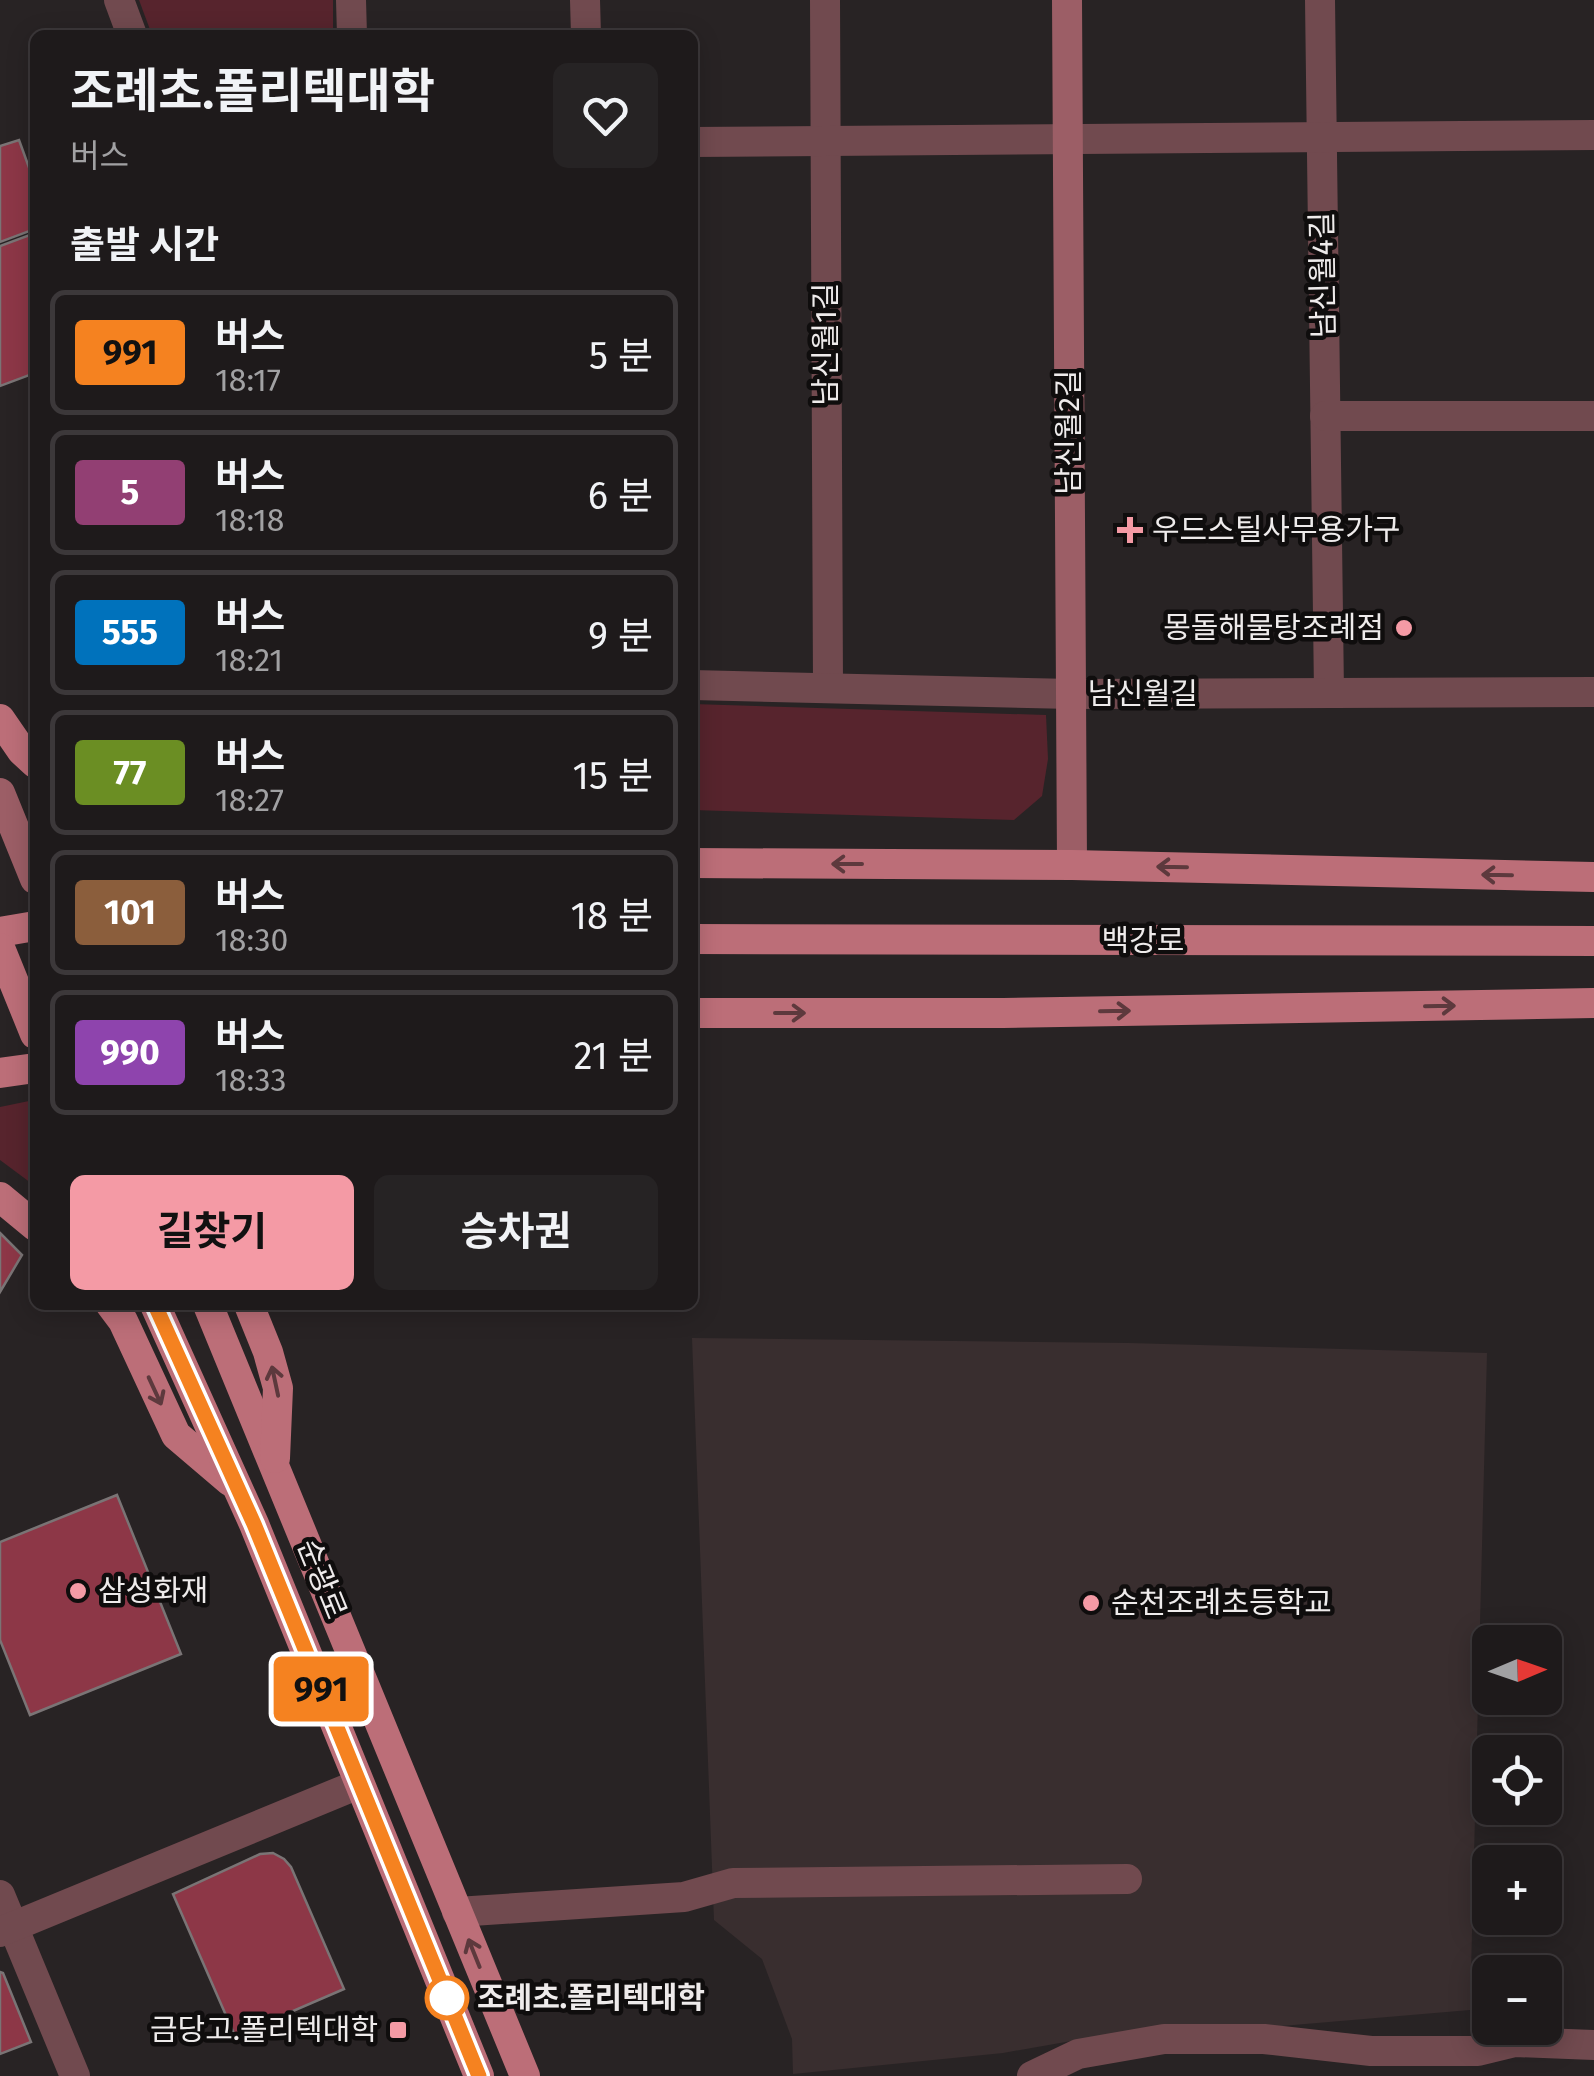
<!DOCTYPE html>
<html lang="ko">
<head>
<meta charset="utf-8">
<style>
  :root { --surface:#1e1a1b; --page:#262324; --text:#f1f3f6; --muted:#a1a1a3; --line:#3c383a; --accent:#f49aa5 }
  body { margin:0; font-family:"Fira Sans","Noto Sans KR",sans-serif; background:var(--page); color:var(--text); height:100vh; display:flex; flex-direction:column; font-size:38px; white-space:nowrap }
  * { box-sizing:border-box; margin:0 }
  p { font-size:32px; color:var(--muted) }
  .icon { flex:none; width:55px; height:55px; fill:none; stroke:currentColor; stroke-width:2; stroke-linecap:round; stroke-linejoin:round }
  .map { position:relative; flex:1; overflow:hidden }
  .panel { position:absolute; left:30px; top:30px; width:668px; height:1280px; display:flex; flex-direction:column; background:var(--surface); border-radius:15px; box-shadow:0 5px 25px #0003,0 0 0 2px var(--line) }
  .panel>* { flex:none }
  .badge { padding:0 20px; border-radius:8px; font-size:35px; line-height:65px }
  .needle { width:65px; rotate:88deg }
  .buttons { position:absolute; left:1472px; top:1625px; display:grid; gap:20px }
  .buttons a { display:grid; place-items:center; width:90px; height:90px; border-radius:15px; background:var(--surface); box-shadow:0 5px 25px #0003,0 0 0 2px var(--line); font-size:50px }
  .map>.badge { position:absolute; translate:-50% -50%; box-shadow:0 0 0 5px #fff }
  h2 { padding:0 40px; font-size:38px; line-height:90px }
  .round { display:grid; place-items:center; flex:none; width:105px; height:105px; border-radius:15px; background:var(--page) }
  .head { display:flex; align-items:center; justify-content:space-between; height:170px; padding:0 40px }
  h1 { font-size:48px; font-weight:700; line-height:75px }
  .button { display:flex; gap:20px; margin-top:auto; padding:20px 40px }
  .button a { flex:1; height:115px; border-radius:15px; background:var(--accent); color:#111; font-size:40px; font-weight:700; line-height:115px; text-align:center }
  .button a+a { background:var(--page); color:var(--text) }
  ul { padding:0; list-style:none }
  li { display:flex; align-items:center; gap:30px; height:125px; margin:0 20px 15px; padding:0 20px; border:5px solid var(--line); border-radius:15px }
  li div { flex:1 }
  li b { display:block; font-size:38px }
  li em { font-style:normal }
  li .badge { min-width:110px; font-weight:700; text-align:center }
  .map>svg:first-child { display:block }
</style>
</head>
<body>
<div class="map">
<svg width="1594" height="2076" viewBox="0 0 1594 2076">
  <rect width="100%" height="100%" fill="#282324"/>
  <!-- built -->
  <path fill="#392e2f" d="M692 1338 1129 1343 1487 1353 1470 2010 1245 2029 1128 2031 1003 2053 793 2074 792 2039 762 1959 714 1920Z"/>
  <!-- green -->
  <g fill="#57242d">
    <path d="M139 0H333V35H152Z"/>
    <path d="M693 704 1046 715 1048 759 1042 796 1014 820 693 810Z"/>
    <path d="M29 1101 35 1116V1186L0 1160V1107Z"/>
  </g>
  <!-- building -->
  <g fill="#8d3747" stroke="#7a7475" stroke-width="2.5">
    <path d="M19 140 35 184V229L0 242V146Z"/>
    <path d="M35 233V373L0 386V246Z"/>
    <path d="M0 1233 22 1255 0 1292Z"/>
    <path d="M117 1495 181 1654 30 1715 0 1640V1542Z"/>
    <path d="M273 1853 284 1859 291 1867 344 1989 235 2036 173 1894 260 1854Z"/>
    <path d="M0 1972 3 1973 31 2042 0 2054Z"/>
  </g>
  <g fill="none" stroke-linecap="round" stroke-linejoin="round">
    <!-- street -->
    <g stroke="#714a4f" stroke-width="30">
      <path d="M119 0 132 35"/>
      <path d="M351 0 352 35"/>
      <path d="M585 0 586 35"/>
      <path d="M825 0 828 687"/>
      <path d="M1320 0 1329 693"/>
      <path d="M692 142 1594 135"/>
      <path d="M1325 416H1594"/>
      <path d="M692 685 1072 694 1594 692"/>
      <path d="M0 1895 75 2076"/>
      <path d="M457 1912 684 1897 733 1883 1127 1879"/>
      <path d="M0 1932 359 1784"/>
      <path d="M1032 2076 1078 2054 1164 2039H1264L1371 2051H1478L1515 2042 1594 2045"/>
    </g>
    <!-- secondary -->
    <g stroke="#9c5e66" stroke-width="30">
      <path d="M1067 0 1072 865"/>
      <path d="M0 793 35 879"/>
    </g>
    <!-- primary -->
    <g stroke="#bc6e78" stroke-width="30">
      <path d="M0 719 22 751 35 763"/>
      <path d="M692 863 1072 865 1594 877"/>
      <path d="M0 932 35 926"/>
      <path d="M692 939 1594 941"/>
      <path d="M0 948 35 1034"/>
      <path d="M692 1013H1003L1594 1003"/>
      <path d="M0 1073 35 1068"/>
      <path d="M0 1197 35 1226"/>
      <path d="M111 1305 123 1321 176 1435 230 1481"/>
      <path d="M155 1305 254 1524 479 2076"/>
      <path d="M208 1305 525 2076"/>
      <path d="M249 1305 268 1352 278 1388 275 1458"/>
    </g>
  </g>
  <!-- one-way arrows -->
  <defs><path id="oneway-shaft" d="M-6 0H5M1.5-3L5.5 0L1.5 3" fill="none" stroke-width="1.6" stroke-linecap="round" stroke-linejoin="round" transform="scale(2.5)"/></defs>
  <g stroke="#5d393d">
    <use href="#oneway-shaft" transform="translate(847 864) rotate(-180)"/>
    <use href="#oneway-shaft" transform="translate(1172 867) rotate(-179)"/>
    <use href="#oneway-shaft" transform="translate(1497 875) rotate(-179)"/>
    <use href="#oneway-shaft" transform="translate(1440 1006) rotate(-1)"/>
    <use href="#oneway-shaft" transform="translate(1115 1011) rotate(-1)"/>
    <use href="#oneway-shaft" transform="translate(790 1013)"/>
    <use href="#oneway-shaft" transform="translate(275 1381) rotate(-102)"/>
    <use href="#oneway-shaft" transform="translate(155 1391) rotate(65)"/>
    <use href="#oneway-shaft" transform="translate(474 1953) rotate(-112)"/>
  </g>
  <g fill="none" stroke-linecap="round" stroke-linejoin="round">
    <!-- line casing -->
    <g stroke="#fff" stroke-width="22">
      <path id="line" d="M155 1305 254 1524 479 2076"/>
    </g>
    <!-- line -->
    <use href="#line" stroke="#f58220" stroke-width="15"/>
  </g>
  <!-- markers -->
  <g fill="#f49aa5" stroke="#0f0d0d" stroke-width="4">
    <path d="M1125 515h10v10h10v10h-10v10h-10v-10h-10v-10h10z"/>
    <circle cx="1404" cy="628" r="10"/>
    <circle cx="78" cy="1591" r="10"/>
    <circle cx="1091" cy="1603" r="10"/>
    <rect x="388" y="2020" width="20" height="20" rx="5"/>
  </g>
  <circle fill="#fff" stroke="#f58220" stroke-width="5" cx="447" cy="1998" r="20"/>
  <g text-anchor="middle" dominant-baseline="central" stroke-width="9" stroke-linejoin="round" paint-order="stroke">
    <!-- street labels -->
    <g font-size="30" fill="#eeebeb" stroke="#0f0d0d">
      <text transform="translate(1323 275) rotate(-91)">남신월4길</text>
      <text transform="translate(826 344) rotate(-90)">남신월1길</text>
      <text transform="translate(1069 432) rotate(-90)">남신월2길</text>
      <text x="1143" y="694">남신월길</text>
      <text x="1143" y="941">백강로</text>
      <text transform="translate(322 1579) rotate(68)">순광로</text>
    </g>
    <!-- poi labels -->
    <g font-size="30" fill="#eeebeb" stroke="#0f0d0d" text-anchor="start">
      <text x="1152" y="530">우드스틸사무용가구</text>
      <text x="1384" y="628" text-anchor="end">몽돌해물탕조례점</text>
      <text x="98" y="1591">삼성화재</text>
      <text x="1111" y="1603">순천조례초등학교</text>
      <text x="378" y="2030" text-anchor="end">금당고.폴리텍대학</text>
    </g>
    <!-- stop labels -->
    <g font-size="30" font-weight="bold" fill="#eeebeb" stroke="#0f0d0d" text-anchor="start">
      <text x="477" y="1998">조례초.폴리텍대학</text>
    </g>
  </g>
</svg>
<div class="buttons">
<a><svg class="needle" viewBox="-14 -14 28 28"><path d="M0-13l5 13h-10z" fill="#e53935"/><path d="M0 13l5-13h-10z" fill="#a1a1a3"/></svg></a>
<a><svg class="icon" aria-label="locate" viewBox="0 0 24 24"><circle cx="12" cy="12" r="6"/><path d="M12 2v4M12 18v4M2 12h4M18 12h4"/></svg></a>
<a>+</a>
<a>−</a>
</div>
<b class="badge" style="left:321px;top:1689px;background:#f58220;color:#111">991</b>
<section class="panel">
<div class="head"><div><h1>조례초.폴리텍대학</h1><p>버스</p></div><a class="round"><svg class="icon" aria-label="heart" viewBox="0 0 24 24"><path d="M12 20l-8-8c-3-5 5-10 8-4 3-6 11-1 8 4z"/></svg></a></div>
<h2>출발 시간</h2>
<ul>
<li><span class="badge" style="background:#f58220;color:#111">991</span><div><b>버스</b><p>18:17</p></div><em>5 분</em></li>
<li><span class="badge" style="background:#923f73;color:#fff">5</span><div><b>버스</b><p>18:18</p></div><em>6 분</em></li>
<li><span class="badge" style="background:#0072bc;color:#fff">555</span><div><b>버스</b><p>18:21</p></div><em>9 분</em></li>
<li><span class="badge" style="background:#6b8e23;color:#fff">77</span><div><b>버스</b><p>18:27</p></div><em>15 분</em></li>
<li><span class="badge" style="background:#8b5e3c;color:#fff">101</span><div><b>버스</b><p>18:30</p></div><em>18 분</em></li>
<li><span class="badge" style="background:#8e44ad;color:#fff">990</span><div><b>버스</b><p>18:33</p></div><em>21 분</em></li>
</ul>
<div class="button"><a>길찾기</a><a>승차권</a></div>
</section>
</div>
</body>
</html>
